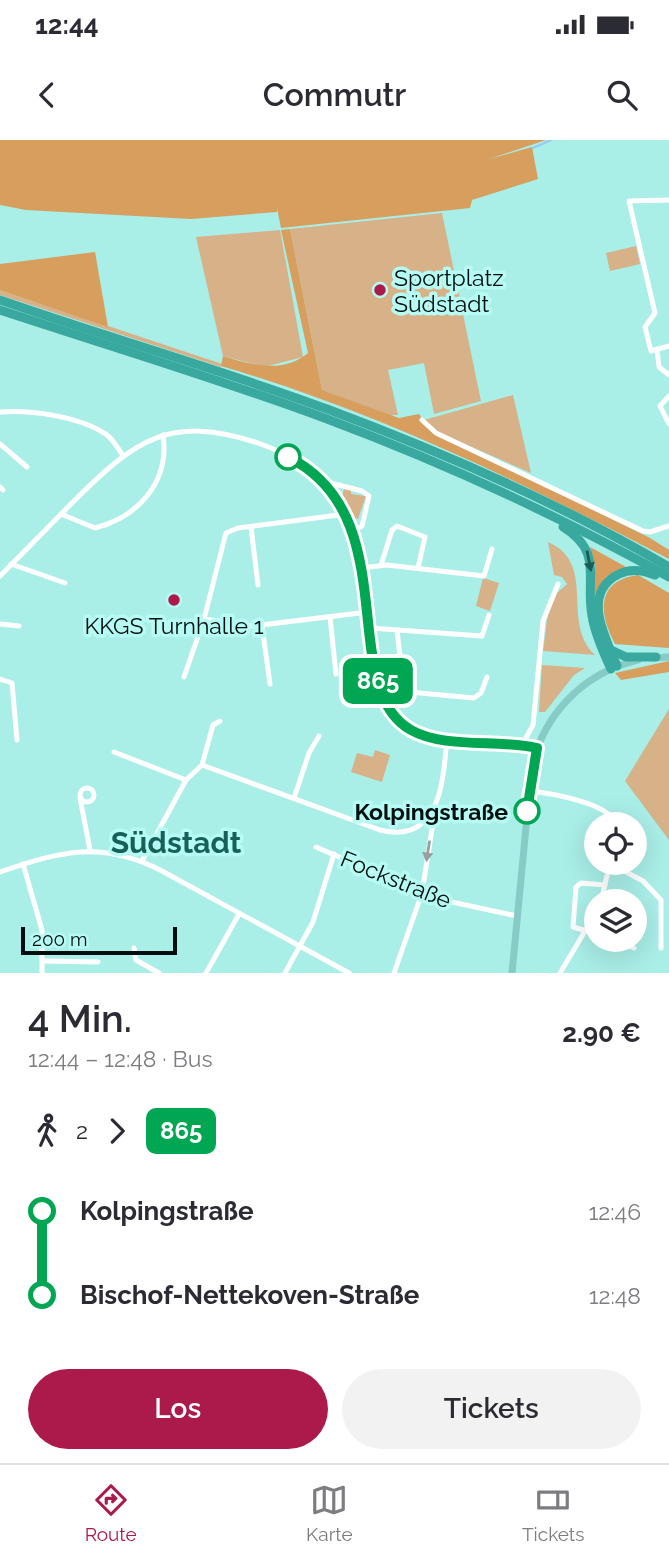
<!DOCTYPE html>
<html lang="de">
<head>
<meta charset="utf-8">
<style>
  :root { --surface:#fff; --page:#f2f2f3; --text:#2b2b33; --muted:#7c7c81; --line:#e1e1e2; --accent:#ac1a4c }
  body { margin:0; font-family:Raleway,sans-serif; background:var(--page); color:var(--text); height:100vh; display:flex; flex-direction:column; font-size:26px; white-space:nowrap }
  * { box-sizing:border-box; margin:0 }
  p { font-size:23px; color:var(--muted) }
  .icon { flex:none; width:38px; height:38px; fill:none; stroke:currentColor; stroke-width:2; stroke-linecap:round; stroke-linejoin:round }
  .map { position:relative; height:833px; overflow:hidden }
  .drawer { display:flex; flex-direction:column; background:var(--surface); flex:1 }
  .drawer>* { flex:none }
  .badge { padding:0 14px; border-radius:10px; font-size:24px; line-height:46px }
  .tools { position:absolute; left:584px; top:672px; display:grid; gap:14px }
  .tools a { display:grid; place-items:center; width:63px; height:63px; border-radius:50%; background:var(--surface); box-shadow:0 7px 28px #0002; font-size:35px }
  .scale { position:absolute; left:21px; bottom:18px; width:156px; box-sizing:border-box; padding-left:7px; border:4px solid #000f0d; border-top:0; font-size:19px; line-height:24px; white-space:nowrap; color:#000f0d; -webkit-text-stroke:5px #b6fbf4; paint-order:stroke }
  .map>.badge { position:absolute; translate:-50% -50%; box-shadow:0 0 0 4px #fff }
  .legs { display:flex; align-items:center; gap:10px; height:77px; padding:0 28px; font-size:23px }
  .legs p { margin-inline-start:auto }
  .head { display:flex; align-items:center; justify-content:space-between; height:119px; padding:0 28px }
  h1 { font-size:38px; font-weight:600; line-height:52px }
  .primary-button { display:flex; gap:14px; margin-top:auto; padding:14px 28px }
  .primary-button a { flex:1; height:80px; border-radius:42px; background:var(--accent); color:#fff; font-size:28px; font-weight:600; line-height:80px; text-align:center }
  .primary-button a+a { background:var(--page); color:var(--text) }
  ul { padding:0 28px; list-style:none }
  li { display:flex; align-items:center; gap:24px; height:84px; font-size:26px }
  li i { display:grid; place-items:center; width:10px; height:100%; margin:0 9px; background:currentColor }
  li i::after { content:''; width:18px; height:18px; margin:-9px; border:5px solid; border-radius:50%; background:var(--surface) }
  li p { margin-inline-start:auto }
  li:first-child i { background:linear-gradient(#0000 50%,currentColor 0) }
  li:last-child i { background:linear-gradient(currentColor 50%,#0000 0) }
  .status { display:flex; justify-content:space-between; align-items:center; height:49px; padding:0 35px; background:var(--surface); direction:ltr }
  .status svg { height:19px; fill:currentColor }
  header { display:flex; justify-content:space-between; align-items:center; height:91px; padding:0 28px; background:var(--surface); font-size:32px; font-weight:600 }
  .menu { display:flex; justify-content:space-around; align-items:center; height:98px; border-top:2px solid var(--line); background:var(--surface); font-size:19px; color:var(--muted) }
  .menu a { display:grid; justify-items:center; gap:4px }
  .menu .selected { color:var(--accent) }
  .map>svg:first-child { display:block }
</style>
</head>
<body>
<div class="status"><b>12:44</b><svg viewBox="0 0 49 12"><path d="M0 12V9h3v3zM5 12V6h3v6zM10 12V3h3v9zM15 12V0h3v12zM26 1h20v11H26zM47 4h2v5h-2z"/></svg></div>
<header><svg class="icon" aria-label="back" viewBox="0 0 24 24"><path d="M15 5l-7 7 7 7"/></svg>Commutr<svg class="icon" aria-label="search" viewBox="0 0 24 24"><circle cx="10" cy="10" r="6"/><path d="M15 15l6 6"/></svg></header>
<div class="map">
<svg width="669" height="833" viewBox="0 0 669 833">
  <rect width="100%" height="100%" fill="#a9eee7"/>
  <!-- green -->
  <g fill="#d7b188">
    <path d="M442 73 481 261 434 274 424 223 388 230 398 275H389L322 250 290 89Z"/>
    <path d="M280 90 303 217 264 227 223 216 196 97Z"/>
    <path d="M636 106 640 124 610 131 606 113Z"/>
    <path d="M0 150 222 224 221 227 0 155Z"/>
    <path d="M513 255 531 333 440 293 424 280Z"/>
    <path d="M344 349 351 350V354L366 356 358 379 353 378 342 357Z"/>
    <path d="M548 402C598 424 560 482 595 515L543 511 548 473 556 454 567 444 562 437 554 435Z"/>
    <path d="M483 438 499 443 490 471 476 466Z"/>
    <path d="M542 525 585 528 574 535 545 572H539Z"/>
    <path d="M669 569V700L625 641Z"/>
    <path d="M375 610 390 615 382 642 351 632 357 613 373 617Z"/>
  </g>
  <!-- forest -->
  <g fill="#d79e5e">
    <path d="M0 0H546L489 19 532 7 538 39 472 60 470 68 281 88 277 68V72L191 79 26 70 0 65Z"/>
    <path d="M290 89 322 250 399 278 419 274 429 289 650 398 669 410V419C525 344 378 272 221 226L223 216C251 225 283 234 308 213L281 90Z"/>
    <path d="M95 112 108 187 0 150V124Z"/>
    <path d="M590 407 626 427 606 437 594 456 595 425Z"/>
    <path d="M638 435 669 453V508L615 504C599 474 595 441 638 435Z"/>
    <path d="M669 521V532L621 540 615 533Z"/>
  </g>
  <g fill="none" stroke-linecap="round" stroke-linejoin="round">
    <!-- stream -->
    <path stroke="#97c8f7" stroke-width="2" d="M533 8 551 0"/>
    <!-- minor -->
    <g stroke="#fff" stroke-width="5">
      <path d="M669 60 629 61 655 173 645 187 651 211 669 206"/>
      <path d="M657 209 659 227 669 235"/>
      <path d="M669 256 660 266 669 284"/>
      <path d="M0 272C31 270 77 276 104 293 112 297 117 307 122 314"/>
      <path d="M422 280 436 293 643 391 650 392 669 386"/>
      <path d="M0 304 27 327"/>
      <path d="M327 342 362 351 369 356 362 386 353 392"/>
      <path d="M0 347 3 350"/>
      <path d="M61 374 95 388C138 377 170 342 163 295"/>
      <path d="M251 387 258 445"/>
      <path d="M11 424 65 443"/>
      <path d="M381 425 392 390 397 386 425 397 418 428"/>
      <path d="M361 428 387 425 484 436 492 409"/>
      <path d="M0 436C25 411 50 385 75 360 135 300 170 274 258 303 283 312 312 326 329 347 364 391 366 457 373 510 376 529 376 549 386 566 395 582 411 592 428 597L537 608"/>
      <path d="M330 477 336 534"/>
      <path d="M204 479 253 486 368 472"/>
      <path d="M0 484 19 486"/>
      <path d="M262 486 270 544"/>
      <path d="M370 488 482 496 489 475"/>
      <path d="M397 490 403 543 409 552 474 558 481 553 487 537"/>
      <path d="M184 537 204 479 226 393 238 388 346 374"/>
      <path d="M0 539 12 543 17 600"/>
      <path d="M522 605 533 585 543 481 558 444"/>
      <path d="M114 612 186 640"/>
      <path d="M202 625 380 690C441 705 443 640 447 599"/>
      <circle cx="87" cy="655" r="7"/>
      <path d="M529 651C550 653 609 663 617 684"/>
      <path d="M80 658 90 710"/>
      <path d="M294 658 309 613 319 596"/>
      <path d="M316 707 433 758 517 776"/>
      <path d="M142 721 186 640 202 625 213 585 220 581"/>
      <path d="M609 723 643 741 661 760V808"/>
      <path d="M23 724 42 790V833"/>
      <path d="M0 732C61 711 102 700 162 731L349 833"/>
      <path d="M601 761 610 723"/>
      <path d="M597 794 573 787 576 747 581 743 605 745"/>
      <path d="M618 800 634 808"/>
      <path d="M134 808 136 820 159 833"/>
      <path d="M43 821 98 822"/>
      <path d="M206 833 239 774"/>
      <path d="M285 833 313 782 334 714"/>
      <path d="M394 833 422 753 435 670"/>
      <path d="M560 833 597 771"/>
    </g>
    <!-- major -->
    <g stroke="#88cbc6" stroke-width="7">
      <path d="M653 518 669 517"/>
      <path d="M512 833 531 635C539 578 582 533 638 520"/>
    </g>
    <!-- highway -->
    <g stroke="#39a9a0" stroke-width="9">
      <path d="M0 160C109 198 219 229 327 269 445 313 561 364 669 427"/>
      <path d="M0 170C109 206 220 239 327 279 445 323 559 376 669 437"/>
      <path d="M563 387C604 412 585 438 592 476 595 494 603 512 611 529"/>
      <path d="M611 510 626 517H656"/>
      <path d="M617 526C606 498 580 453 619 434 631 428 643 430 655 435"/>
    </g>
  </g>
  <!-- one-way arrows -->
  <defs><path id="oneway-solid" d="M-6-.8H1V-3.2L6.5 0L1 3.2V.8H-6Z" transform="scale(1.75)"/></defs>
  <use fill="#1c5c56" href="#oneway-solid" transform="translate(589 421) rotate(79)"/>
  <use fill="#999f9e" href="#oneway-solid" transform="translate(428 711) rotate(99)"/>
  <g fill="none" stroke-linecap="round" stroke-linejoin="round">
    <!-- line-1 casing -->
    <g stroke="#fff" stroke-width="16">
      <path id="line-1" d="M288 317C407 376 335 547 411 590 444 609 499 599 537 608L527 671"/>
    </g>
    <!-- line-1 -->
    <use href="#line-1" stroke="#00a651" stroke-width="10"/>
  </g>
  <!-- markers -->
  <g fill="#ac1a4c" stroke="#b6fbf4" stroke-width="2.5">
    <circle cx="380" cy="150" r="7"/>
    <circle cx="174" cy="460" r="7"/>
  </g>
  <g fill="#fff" stroke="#00a651" stroke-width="3.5">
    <circle cx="288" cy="317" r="12"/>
    <circle cx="527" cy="671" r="12"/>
  </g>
  <g text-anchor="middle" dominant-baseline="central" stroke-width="7" stroke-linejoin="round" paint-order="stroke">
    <!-- poi labels -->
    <g font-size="23" fill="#000f0d" stroke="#b6fbf4" text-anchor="start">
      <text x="394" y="137">Sportplatz<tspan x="394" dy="26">Südstadt</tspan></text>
      <text x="174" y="485" text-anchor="middle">KKGS Turnhalle 1</text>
    </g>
    <!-- stop labels -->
    <g font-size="23" font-weight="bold" fill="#000f0d" stroke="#b6fbf4" text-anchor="end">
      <text x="508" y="671">Kolpingstraße</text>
    </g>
    <!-- street labels -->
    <g font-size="23" fill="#000f0d" stroke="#b6fbf4">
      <text transform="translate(396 739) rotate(22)">Fockstraße</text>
    </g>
    <!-- district labels -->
    <g font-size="30" font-weight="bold" fill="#16605a" stroke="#b6fbf4">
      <text x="176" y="702">Südstadt</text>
    </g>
  </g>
</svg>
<div class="tools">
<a><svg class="icon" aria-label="locate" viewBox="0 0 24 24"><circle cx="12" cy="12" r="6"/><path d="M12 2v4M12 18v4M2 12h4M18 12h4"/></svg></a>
<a><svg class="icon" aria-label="layers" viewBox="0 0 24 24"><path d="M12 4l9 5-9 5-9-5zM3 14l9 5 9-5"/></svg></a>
</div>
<div class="scale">200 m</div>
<b class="badge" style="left:378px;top:541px;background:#00a651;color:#fff">865</b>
</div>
<section class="drawer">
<div class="head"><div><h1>4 Min.</h1><p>12:44 – 12:48 · Bus</p></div><b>2.90 €</b></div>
<div class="legs"><svg class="icon" aria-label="walk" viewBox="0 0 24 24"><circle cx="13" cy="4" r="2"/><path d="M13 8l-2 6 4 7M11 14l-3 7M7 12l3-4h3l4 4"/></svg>2<svg class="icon" aria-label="forward" viewBox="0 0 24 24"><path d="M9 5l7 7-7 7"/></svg><b class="badge" style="background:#00a651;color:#fff">865</b></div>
<ul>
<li><i style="color:#00a651"></i><b>Kolpingstraße</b><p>12:46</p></li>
<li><i style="color:#00a651"></i><b>Bischof-Nettekoven-Straße</b><p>12:48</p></li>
</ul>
<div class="primary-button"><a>Los</a><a>Tickets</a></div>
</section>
<nav class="menu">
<a class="selected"><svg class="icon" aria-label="directions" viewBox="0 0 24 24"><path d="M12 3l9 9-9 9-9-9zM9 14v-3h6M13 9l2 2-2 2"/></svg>Route</a>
<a><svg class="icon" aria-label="map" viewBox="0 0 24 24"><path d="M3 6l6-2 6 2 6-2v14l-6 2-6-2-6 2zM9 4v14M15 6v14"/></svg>Karte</a>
<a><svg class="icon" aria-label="tickets" viewBox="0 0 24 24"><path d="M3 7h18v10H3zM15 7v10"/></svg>Tickets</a>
</nav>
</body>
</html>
